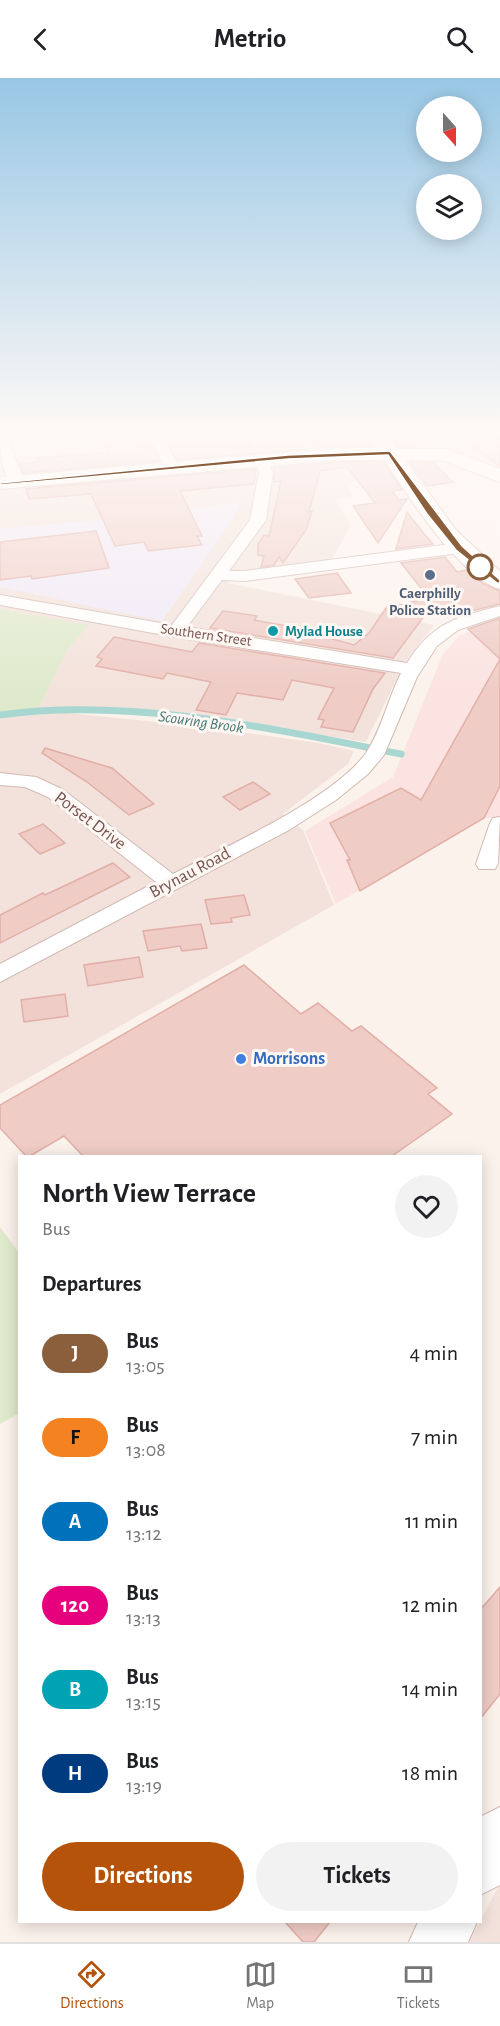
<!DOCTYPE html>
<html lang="en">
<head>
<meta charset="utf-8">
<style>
  :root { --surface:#fff; --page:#f2f2f2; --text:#202124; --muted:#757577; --line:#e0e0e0; --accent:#b45309 }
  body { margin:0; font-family:"Alegreya Sans",sans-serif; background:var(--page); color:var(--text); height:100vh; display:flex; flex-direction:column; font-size:22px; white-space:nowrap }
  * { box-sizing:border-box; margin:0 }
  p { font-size:20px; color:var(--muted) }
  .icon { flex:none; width:33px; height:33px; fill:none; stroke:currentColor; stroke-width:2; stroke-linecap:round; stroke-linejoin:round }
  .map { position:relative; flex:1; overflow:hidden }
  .drawer { position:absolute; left:18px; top:1077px; width:464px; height:768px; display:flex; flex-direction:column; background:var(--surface); border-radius:0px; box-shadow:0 3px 15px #0003 }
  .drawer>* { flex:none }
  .badge { padding:0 12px; border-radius:20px; font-size:21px; line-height:39px }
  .needle { width:39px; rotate:159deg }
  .tools { position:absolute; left:416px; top:18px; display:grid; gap:12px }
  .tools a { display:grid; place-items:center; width:66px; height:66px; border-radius:50%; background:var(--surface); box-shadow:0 3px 15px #0003; font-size:30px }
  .map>.badge { position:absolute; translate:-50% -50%; box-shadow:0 0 0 3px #fff }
  h2 { padding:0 24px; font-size:22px; line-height:54px }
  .round { display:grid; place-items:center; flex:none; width:63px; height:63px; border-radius:32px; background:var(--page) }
  .summary { display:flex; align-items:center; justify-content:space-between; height:102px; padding:0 24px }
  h1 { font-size:28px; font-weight:700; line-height:45px }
  .primary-button { display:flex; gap:12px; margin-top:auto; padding:12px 24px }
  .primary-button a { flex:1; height:69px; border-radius:36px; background:var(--accent); color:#fff; font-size:24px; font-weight:700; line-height:69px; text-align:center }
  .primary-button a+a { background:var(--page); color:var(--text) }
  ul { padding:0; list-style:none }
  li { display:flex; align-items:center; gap:18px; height:84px; padding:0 24px }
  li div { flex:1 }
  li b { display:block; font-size:22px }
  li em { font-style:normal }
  li .badge { min-width:66px; font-weight:700; text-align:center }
  header { display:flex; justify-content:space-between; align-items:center; height:78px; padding:0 24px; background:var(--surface); font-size:27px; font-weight:700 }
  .tab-bar { display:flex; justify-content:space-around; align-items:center; height:84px; border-top:2px solid var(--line); background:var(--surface); font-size:16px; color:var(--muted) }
  .tab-bar a { display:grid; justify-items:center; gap:3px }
  .tab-bar .on { color:var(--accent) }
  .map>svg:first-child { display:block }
</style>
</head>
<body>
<header><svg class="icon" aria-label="back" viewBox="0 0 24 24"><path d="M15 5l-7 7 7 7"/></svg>Metrio<svg class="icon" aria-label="search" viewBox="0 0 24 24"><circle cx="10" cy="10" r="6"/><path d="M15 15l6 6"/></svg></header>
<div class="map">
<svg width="500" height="1864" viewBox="0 0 500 1864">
  <rect width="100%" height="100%" fill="#fcf2ec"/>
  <!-- residential -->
  <g fill="#f3e2db">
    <path d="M0 354H365L375 371 0 401Z"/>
    <path d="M345 378 358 395 352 397 356 403 347 405 353 418 335 421 351 447 331 483 237 494 228 505 434 547 405 584 366 664 187 636 57 634 188 647 319 665 354 673 348 686 283 736 303 752 334 827 0 1016V640L57 635 37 634 67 572 88 548 0 531V409Z"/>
    <path d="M500 1805V1864H468L480 1844Z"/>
  </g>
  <!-- commercial -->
  <g fill="#fbe3e1">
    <path d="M384 354H500V391L396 371 388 369Z"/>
    <path d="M500 545V740H484L336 826 305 753 393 699 443 576 459 558 489 546Z"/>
  </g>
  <!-- education -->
  <path fill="#efe9f8" d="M241 424 234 439 162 543 0 509V451L150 437Z"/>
  <!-- green -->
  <g fill="#dfe9cb">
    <path d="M0 531 89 547 67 572 37 634 0 637Z"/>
    <path d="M0 1149 19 1175V1335L0 1346Z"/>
  </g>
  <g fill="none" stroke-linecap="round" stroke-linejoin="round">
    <!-- stream -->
    <path stroke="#a8d6d1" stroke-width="7" d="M0 637C130 619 274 651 401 676"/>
  </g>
  <!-- building -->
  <g fill="#efccc6" stroke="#e1afa7" stroke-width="1.5">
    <path d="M99 354H132L138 366 145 365 147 370 152 369 159 383 23 395 20 386 38 384 37 380 108 375Z"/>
    <path d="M340 354H381L370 362 374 368H338L177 382 170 368 200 369 251 365 252 370 301 367 300 364 326 362 323 356Z"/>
    <path d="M384 354H402L417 369H398L391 357Z"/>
    <path d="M488 354H500V389L461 359Z"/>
    <path d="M338 384H384L402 412 392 413 399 422 407 421 378 465 353 428 375 425 347 389 320 393 309 434 312 433 306 452 283 485 279 479 274 487 261 489 264 478 258 477V466L264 457 269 458 281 403 274 404V390Z"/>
    <path d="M410 384 434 385 453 404 427 408Z"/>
    <path d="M256 391 254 406 180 413 202 458H197L202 467 148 473 144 464 115 468 91 416 29 421 26 411Z"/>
    <path d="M407 434 425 457 433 466 396 471Z"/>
    <path d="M96 453 109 490 32 501 31 498 0 502V464Z"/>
    <path d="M445 479 457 494 466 492 484 506 500 513V526L447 539 440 536 433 526 393 580 210 550 223 533 257 538 254 542 320 554 318 557 354 567 369 555 386 530 429 520 401 485Z"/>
    <path d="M337 495 351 515 309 520 295 501Z"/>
    <path d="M500 540V708L484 740 360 813 347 782H350L330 745 401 710 421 722 500 581 468 551Z"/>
    <path d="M114 559 192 574 199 565 385 595 373 611 353 654 321 649 324 642 318 641 334 610 292 602 283 622 237 615 226 637 196 632 211 604 167 595 163 601 96 588 102 581 97 579Z"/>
    <path d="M45 670 112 690 154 726 129 737 87 704 42 675Z"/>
    <path d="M253 704 270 716 240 732 223 719Z"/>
    <path d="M43 746 65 765 40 776 19 756Z"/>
    <path d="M113 785 130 799 0 865V837L43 815 45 817Z"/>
    <path d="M244 817 250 837 231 840 232 844 211 846 205 822Z"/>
    <path d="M201 846 207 870 182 873 180 868 148 873 143 853Z"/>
    <path d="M139 879 143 899 88 908 84 887Z"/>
    <path d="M244 887 301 936 318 925 352 953 361 948 437 1010 428 1016 452 1036 392 1078H83L64 1058 30 1078H26L0 1050V1027Z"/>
    <path d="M65 916 68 938 24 944 21 922Z"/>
    <path d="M500 1509V1616L480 1641V1532Z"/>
    <path d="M285 1844H330L314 1864H303Z"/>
  </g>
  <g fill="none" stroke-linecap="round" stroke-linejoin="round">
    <!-- street casing -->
    <g stroke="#d0bab4" stroke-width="2">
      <g id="street">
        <path d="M0 354 7 358 24 404 22 407 17 408C1 404 0 368 0 354Z"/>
        <path d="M147 354H161L178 388 176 391H166Z"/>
        <path d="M261 377 266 378 273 394 266 442 229 493H245L459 465 467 470 459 475 245 503 222 502 187 549 407 585C432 545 456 539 500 528V538L458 552 437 568 417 599 384 677 368 696 336 722 289 752 0 904V886L156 804 48 719 25 709 0 707V695L36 699 62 711 173 796C225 769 333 721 366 675 382 651 388 620 401 595L175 559 0 527V517L172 547 250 442 259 394 254 381Z"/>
        <path d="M500 739 498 786 495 791H479L476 786 490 745 493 740Z"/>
      </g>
    </g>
    <!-- secondary casing -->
    <g stroke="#d3b9b2" stroke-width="2">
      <g id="secondary">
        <path d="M382 356 389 358 397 371H447L500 391V404L444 383 405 382 456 452 500 493V511C461 501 406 416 385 382H338L0 411V399L338 370H378L372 362Z"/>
        <path d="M500 1729V1807L480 1817V1739Z"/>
        <path d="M418 1844H477L468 1864H409Z"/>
      </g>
    </g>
    <!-- street -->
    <use href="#street" fill="#fff" fill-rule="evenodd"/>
    <!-- secondary -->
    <use href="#secondary" fill="#fff" fill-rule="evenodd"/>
  </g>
  <!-- sky -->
  <linearGradient id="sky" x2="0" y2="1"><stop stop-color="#98c7e5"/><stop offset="0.58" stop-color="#fef9f6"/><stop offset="1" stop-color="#fef9f6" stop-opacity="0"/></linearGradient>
  <rect width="500" height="615" fill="url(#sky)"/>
  <!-- line -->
  <path fill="#8b5e3c" stroke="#fff" stroke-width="1.5" d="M390 373 462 468 500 502V505H497L456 472 427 436 388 377 288 381 0 407V405L288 377Z"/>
  <!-- markers -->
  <circle fill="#fff" stroke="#8b5e3c" stroke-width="3" cx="480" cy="489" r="12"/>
  <circle fill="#5c6f8a" stroke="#fef7f3" stroke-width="2" cx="430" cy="497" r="6"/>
  <circle fill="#0f9aa8" stroke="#fef7f3" stroke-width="2" cx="273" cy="553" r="6"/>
  <circle fill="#3f7fe0" stroke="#fef7f3" stroke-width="2" cx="241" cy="981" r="6"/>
  <g text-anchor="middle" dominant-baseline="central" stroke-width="6" stroke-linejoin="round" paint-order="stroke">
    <!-- far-service labels -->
    <g font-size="15" font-weight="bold" fill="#4e5e75" stroke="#fef7f3">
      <text x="430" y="515">Caerphilly<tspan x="430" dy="17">Police Station</tspan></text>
    </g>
    <!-- far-culture labels -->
    <g font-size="15" font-weight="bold" fill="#0d838f" stroke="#fef7f3" text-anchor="start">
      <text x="285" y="553">Mylad House</text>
    </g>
    <!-- far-street labels -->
    <g font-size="15" fill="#765450" stroke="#fef7f3">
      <text transform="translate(206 557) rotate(8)">Southern Street</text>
    </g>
    <!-- far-water labels -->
    <g font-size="16" font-style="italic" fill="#447975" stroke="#fef7f3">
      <text transform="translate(201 644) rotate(8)">Scouring Brook</text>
    </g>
    <!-- street labels -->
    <g font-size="18" fill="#765450" stroke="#fef7f3">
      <text transform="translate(90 743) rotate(37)">Porset Drive</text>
      <text transform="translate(190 795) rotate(-28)">Brynau Road</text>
    </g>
    <!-- shop labels -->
    <g font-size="18" font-weight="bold" fill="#366cbe" stroke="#fef7f3" text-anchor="start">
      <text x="253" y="981">Morrisons</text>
    </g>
  </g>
</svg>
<div class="tools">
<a><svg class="needle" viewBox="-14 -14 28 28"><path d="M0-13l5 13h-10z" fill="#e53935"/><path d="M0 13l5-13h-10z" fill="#757577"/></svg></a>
<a><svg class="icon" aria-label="layers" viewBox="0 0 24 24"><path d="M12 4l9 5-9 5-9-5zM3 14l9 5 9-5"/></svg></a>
</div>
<section class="drawer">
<div class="summary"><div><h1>North View Terrace</h1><p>Bus</p></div><a class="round"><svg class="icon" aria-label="heart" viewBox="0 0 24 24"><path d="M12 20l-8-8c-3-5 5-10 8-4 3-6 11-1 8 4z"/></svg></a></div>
<h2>Departures</h2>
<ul>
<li><span class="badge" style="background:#8b5e3c;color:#fff">J</span><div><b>Bus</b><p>13:05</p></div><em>4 min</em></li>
<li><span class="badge" style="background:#f58220;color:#111">F</span><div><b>Bus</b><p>13:08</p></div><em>7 min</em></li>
<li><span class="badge" style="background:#0072bc;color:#fff">A</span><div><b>Bus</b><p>13:12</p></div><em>11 min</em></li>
<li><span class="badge" style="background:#e6007e;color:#fff">120</span><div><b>Bus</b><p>13:13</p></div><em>12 min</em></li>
<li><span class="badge" style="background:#00a3b4;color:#fff">B</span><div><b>Bus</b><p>13:15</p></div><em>14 min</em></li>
<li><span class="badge" style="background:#003b80;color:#fff">H</span><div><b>Bus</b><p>13:19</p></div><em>18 min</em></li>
</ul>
<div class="primary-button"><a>Directions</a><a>Tickets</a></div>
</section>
</div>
<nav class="tab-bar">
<a class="on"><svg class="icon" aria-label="directions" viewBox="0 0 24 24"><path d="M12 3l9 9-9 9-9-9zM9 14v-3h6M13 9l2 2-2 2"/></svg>Directions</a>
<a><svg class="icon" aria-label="map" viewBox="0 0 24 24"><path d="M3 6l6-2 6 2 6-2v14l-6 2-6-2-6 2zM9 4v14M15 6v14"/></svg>Map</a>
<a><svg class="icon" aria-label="tickets" viewBox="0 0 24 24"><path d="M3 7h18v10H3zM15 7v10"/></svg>Tickets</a>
</nav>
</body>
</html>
